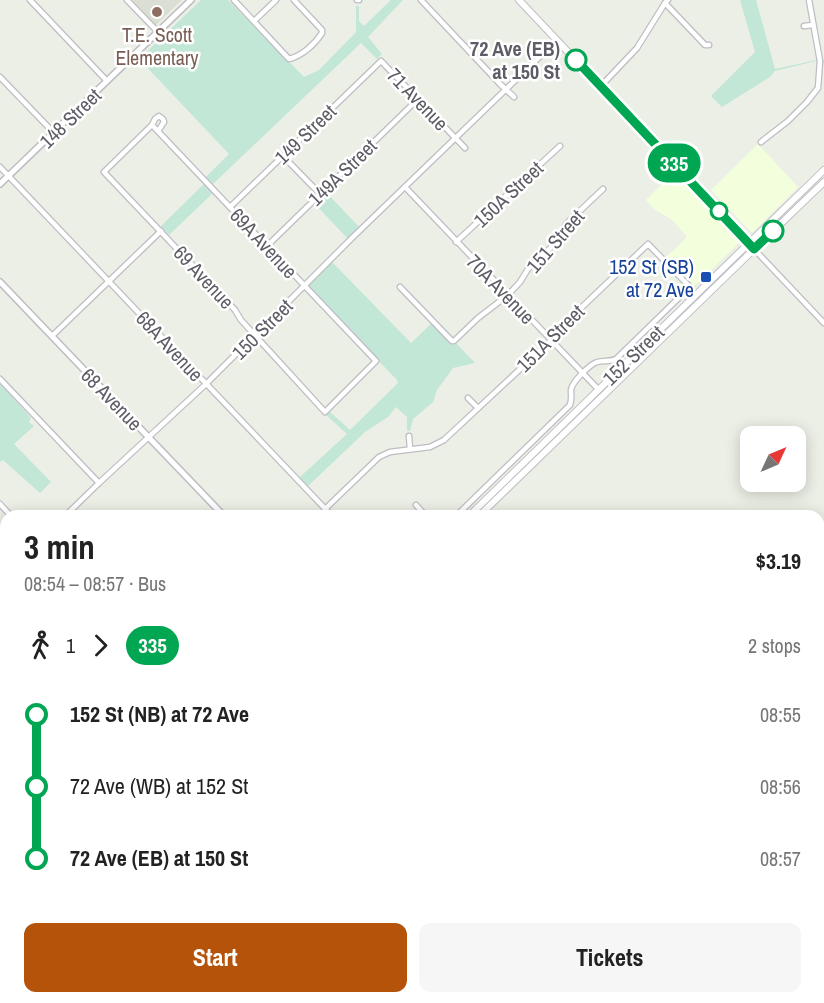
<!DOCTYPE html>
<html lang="en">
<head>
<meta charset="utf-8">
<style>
  :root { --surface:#fff; --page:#f6f6f6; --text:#222; --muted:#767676; --accent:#b45309 }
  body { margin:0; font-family:"Archivo Narrow",sans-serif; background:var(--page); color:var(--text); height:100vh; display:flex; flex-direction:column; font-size:22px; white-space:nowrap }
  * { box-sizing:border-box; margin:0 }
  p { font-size:20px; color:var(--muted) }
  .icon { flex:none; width:33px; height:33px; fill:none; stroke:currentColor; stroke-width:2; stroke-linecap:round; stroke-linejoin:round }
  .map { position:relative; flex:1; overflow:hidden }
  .drawer { position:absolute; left:0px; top:510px; width:825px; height:494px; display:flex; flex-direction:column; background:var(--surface); border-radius:18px 18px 0 0; box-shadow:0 3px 15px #0003 }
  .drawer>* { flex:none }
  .badge { padding:0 12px; border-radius:20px; font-size:21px; line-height:39px }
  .needle { width:39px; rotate:46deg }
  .tools { position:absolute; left:740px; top:426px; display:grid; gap:12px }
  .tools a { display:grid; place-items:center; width:66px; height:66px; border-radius:12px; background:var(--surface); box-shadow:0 3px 15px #0003; font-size:30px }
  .map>.badge { position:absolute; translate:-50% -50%; box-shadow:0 0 0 3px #fff }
  .legs { display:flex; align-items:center; gap:9px; height:66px; padding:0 24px; font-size:20px }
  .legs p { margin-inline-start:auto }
  .head { display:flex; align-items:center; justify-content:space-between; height:102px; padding:0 24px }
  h1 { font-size:33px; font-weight:700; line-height:45px }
  .button { display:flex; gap:12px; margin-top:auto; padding:12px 24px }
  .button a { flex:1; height:69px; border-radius:12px; background:var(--accent); color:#fff; font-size:24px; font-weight:700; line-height:69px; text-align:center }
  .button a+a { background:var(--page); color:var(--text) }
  ul { padding:0 24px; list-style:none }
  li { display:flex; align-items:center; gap:21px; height:72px; font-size:22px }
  li i { display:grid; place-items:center; width:9px; height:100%; margin:0 8px; background:currentColor }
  li i::after { content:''; width:15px; height:15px; margin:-8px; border:4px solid; border-radius:50%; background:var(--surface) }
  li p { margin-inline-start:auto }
  li:first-child i { background:linear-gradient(#0000 50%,currentColor 0) }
  li:last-child i { background:linear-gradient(currentColor 50%,#0000 0) }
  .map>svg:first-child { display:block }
</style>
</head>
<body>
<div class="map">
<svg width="824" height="1003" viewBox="0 0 824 1003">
  <rect width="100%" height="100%" fill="#ecefe5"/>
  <!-- commercial -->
  <g fill="#f3fedc">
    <path d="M758 144 798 187 753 232H751L711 190Z"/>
    <path d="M675 171 740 242 699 282 692 286 666 257 687 237 672 220 654 209 646 200Z"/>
  </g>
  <!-- industrial -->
  <g fill="#dfe1da">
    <path d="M289 998H382L376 1003H295Z"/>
    <path d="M392 998H489L483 1003H387Z"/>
  </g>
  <!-- education -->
  <g fill="#dbdfd3">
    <path d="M132 0H182L156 25Z"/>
    <path d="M6 704V815L4 816 0 812 1 804 0 803V709Z"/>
  </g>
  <!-- green -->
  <g fill="#c2e7d6">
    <path d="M201 0H228L304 77 319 70 356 32V6H359V21L364 26 391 0H403L368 37 382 54 377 59 361 43 213 184 206 177 229 154 139 59Z"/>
    <path d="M740 0H756L775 69 817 60H824V63L816 61 775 71 770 77 722 107 711 96 755 52Z"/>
    <path d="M205 183 214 192 169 235 161 226Z"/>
    <path d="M325 191 361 229 349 240 313 202Z"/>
    <path d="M332 262 411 343 432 323 453 345 456 343 475 363 453 368 437 390 433 402 413 419 410 431H407V417L396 407 388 417 365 432 308 486 300 477 347 434 325 414 329 411 350 430 398 383 397 380 307 286Z"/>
    <path d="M0 383 31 418 29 422 34 426 14 444 51 482 40 493 3 460 0 462Z"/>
    <path d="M0 612 6 619V676L2 680 6 684V704L2 708 0 707Z"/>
    <path d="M0 815 3 819 6 817V958L0 964Z"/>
  </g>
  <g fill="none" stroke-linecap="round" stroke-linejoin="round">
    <!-- stream -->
    <path stroke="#a6a7ff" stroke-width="1.5" d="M632 1003 638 998"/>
    <!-- minor casing -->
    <g stroke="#bebdc4" stroke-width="7">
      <g id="minor">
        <path d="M30 0 107 81"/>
        <path d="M127 0 158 32"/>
        <path d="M234 0 289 59C302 56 315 44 322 33V30L294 0"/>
        <path d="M357 0H359"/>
        <path d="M421 0 500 84 514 97"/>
        <path d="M665 3 705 45H709"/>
        <path d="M254 21 276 0"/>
        <path d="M804 26 813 25"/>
        <path d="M0 77 54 133"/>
        <path d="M601 86 637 48 665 3 668 0"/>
        <path d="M152 125 376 361 325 412 241 320 235 310 104 172 152 125 155 119 159 116 163 119 164 122 158 131"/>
        <path d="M761 142 788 121 807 102 818 88 820 61 809 0"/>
        <path d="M283 156 320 194"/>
        <path d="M0 167 332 516"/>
        <path d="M405 187 598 389"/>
        <path d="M230 207 381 61 465 148"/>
        <path d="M456 242 560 146"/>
        <path d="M267 246 418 99"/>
        <path d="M754 249 824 323"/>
        <path d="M400 287 452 341H454L478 318 508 295 520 282 528 269 559 240 566 224 603 189"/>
        <path d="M52 336 161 231"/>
        <path d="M0 379 99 483"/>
        <path d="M468 398 478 408"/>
        <path d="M409 436 410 449"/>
        <path d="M0 504 11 516"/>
        <path d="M416 505 426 516"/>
        <path d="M325 509 379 457 390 452 430 447 444 440 575 318 581 308 648 244 690 287 616 359C610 362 604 360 597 362 589 365 572 382 571 390 571 396 572 399 570 405L456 516"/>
        <path d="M65 516 99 483 206 384 354 236 557 40"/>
        <path d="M0 579 6 573"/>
        <path d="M0 600 6 606"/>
        <path d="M283 998 289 1003"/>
        <path d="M380 1003 386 998"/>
      </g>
    </g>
    <!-- tertiary casing -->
    <g stroke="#bebdc4" stroke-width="8">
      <g id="tertiary">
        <path d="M0 184 191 0"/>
        <path d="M0 282 224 516"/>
      </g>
    </g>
    <!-- secondary casing -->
    <g stroke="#bfbec6" stroke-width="8">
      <g id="secondary">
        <path d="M519 0 749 244"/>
        <path d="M469 516 824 170"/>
        <path d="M479 516 747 256 824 182"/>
        <path d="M0 971 6 965"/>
        <path d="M0 982 6 976"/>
      </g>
    </g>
    <!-- minor -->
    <use href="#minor" stroke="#fff" stroke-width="4.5"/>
    <!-- tertiary -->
    <use href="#tertiary" stroke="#fff" stroke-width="5"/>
    <!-- secondary -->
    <use href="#secondary" stroke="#fff" stroke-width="6"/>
  </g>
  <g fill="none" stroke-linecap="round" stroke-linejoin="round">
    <!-- line-1 casing -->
    <g stroke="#fff" stroke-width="14">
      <path id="line-1" d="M576 60 754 249 773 231"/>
    </g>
    <!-- line-1 -->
    <use href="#line-1" stroke="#00a651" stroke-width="9"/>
  </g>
  <!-- markers -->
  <circle fill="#8d6e63" stroke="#fff" stroke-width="2" cx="157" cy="12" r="6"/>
  <g fill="#fff" stroke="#00a651" stroke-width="3">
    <circle cx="576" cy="60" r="10"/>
    <circle cx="719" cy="211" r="8"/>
    <circle cx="773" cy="231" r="10"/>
  </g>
  <rect fill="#1a4fb4" stroke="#fff" stroke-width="2" x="700" y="271" width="12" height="12" rx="3"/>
  <g text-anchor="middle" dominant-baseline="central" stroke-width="5" stroke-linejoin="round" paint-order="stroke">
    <!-- education labels -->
    <g font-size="20" fill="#785e54" stroke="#fff">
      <text x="157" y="34">T.E. Scott<tspan x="157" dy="23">Elementary</tspan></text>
    </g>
    <!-- stop labels -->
    <g font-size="20" font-weight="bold" fill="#5e5d66" stroke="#fff" text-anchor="end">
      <text x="560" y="48">72 Ave (EB)<tspan x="560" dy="23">at 150 St</tspan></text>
    </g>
    <!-- street labels -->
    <g font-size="20" fill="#5e5d66" stroke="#fff">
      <text transform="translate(418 99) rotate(46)">71 Avenue</text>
      <text transform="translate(70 118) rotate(-44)">148 Street</text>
      <text transform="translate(305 134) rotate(-44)">149 Street</text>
      <text transform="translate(342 172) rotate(-44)">149A Street</text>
      <text transform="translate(508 194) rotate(-43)">150A Street</text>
      <text transform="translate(555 241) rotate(-49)">151 Street</text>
      <text transform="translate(264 243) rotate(47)">69A Avenue</text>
      <text transform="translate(204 277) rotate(47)">69 Avenue</text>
      <text transform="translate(501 289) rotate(46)">70A Avenue</text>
      <text transform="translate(262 329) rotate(-45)">150 Street</text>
      <text transform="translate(550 338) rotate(-45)">151A Street</text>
      <text transform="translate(170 346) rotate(47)">68A Avenue</text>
      <text transform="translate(633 355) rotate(-44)">152 Street</text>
      <text transform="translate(112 399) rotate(46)">68 Avenue</text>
    </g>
    <!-- transit labels -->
    <g font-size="20" fill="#164399" stroke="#fff" text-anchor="end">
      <text x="694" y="266">152 St (SB)<tspan x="694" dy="23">at 72 Ave</tspan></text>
    </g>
  </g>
</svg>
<div class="tools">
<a><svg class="needle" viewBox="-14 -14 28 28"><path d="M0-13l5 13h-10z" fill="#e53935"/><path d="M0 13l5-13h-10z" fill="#767676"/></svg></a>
</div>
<b class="badge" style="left:674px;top:163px;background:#00a651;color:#fff">335</b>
<section class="drawer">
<div class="head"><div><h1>3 min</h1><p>08:54 – 08:57 · Bus</p></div><b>$3.19</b></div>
<div class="legs"><svg class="icon" aria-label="walk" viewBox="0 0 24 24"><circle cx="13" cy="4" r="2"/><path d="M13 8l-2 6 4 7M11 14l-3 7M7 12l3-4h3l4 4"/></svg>1<svg class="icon" aria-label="forward" viewBox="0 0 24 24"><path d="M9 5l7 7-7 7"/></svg><b class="badge" style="background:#00a651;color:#fff">335</b><p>2 stops</p></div>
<ul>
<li><i style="color:#00a651"></i><b>152 St (NB) at 72 Ave</b><p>08:55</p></li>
<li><i style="color:#00a651"></i><span>72 Ave (WB) at 152 St</span><p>08:56</p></li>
<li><i style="color:#00a651"></i><b>72 Ave (EB) at 150 St</b><p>08:57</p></li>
</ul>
<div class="button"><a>Start</a><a>Tickets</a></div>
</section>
</div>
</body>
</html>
